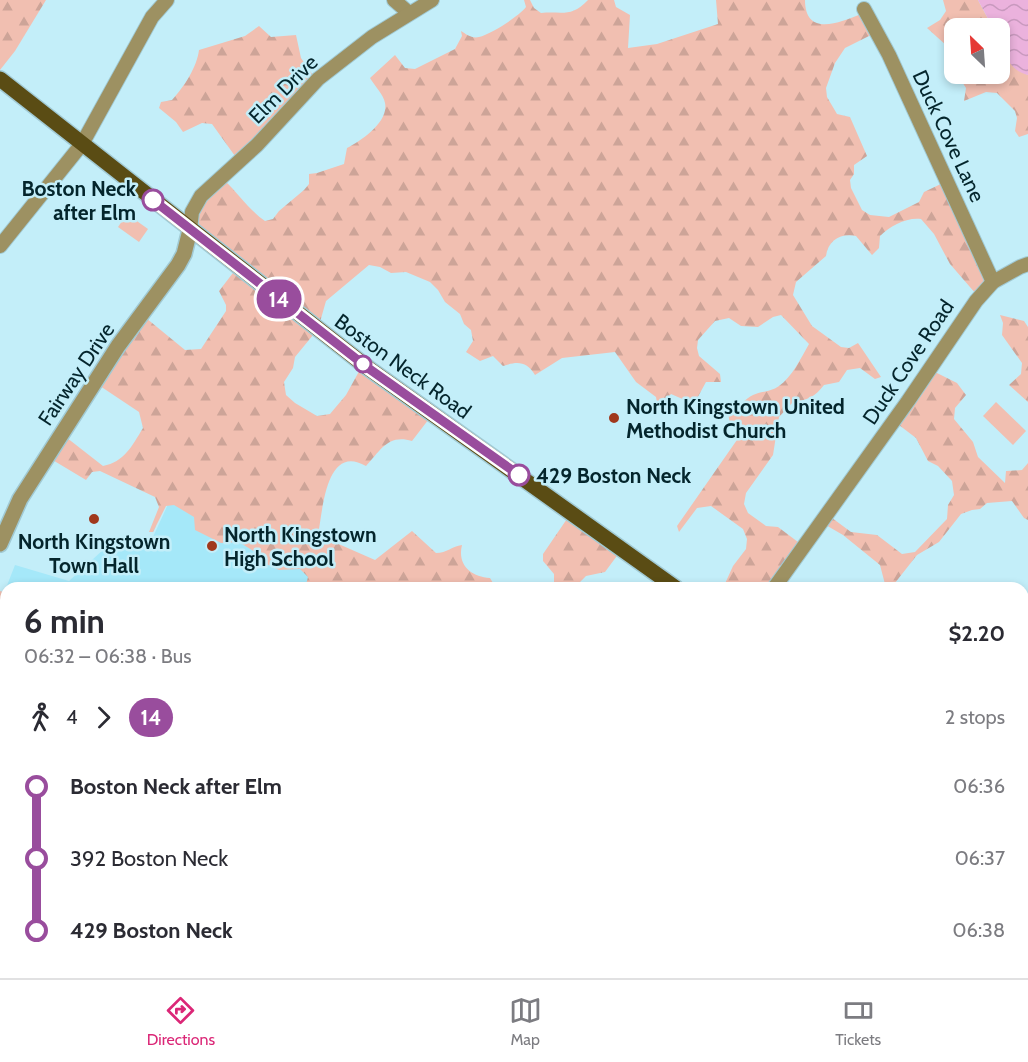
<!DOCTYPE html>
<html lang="en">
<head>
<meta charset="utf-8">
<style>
  :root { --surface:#fff; --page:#f2f2f3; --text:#2b2b33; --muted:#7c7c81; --line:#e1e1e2; --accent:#db2777 }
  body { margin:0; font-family:Cabin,sans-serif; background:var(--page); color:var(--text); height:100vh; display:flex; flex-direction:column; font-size:22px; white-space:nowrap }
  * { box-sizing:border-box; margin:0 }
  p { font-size:20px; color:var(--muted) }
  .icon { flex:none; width:33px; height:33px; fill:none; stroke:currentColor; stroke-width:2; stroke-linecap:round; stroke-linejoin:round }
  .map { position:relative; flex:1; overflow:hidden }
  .panel { position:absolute; left:0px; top:582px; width:1029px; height:396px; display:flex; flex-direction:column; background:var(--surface); border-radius:18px 18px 0 0; box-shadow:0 3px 9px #0003 }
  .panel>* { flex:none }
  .badge { padding:0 12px; border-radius:20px; font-size:21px; line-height:39px }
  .needle { width:39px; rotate:335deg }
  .fabs { position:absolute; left:944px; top:18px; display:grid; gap:12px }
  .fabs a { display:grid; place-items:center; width:66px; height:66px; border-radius:12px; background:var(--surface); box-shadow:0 3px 9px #0003; font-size:30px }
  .map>.badge { position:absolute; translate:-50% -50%; box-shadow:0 0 0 3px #fff }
  .legs { display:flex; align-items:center; gap:9px; height:66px; padding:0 24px; font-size:20px }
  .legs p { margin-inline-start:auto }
  .overview { display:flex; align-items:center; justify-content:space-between; height:102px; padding:0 24px }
  h1 { font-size:33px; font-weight:800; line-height:45px }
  ul { padding:0 24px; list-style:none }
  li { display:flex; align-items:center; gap:21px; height:72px; font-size:22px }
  li i { display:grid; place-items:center; width:9px; height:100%; margin:0 8px; background:currentColor }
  li i::after { content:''; width:15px; height:15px; margin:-8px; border:4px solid; border-radius:50%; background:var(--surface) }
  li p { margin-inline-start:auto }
  li:first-child i { background:linear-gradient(#0000 50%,currentColor 0) }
  li:last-child i { background:linear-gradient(currentColor 50%,#0000 0) }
  .tabs { display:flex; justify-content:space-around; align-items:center; height:84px; border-top:2px solid var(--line); background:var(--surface); font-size:16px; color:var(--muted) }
  .tabs a { display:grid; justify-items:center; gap:3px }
  .tabs .current { color:var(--accent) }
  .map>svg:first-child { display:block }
</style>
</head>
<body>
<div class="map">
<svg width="1028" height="978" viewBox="0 0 1028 978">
  <defs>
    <pattern id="forest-firs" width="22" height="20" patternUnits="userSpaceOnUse" patternTransform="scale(1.5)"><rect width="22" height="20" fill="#f1bfb1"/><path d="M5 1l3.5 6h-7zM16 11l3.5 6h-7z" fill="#cda498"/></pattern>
    <pattern id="park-crowns" width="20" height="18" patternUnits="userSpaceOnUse" patternTransform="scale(1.5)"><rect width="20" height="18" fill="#f1bfb1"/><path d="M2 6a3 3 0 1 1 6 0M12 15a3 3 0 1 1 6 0" fill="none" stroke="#cda498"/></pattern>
    <pattern id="water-waves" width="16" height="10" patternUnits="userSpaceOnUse" patternTransform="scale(1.5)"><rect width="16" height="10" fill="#ebb2dd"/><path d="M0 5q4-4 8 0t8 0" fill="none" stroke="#c899be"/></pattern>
  </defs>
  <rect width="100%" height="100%" fill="#c3eef9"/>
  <!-- built -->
  <path fill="#a5e8f9" d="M169 502 379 588H6L15 565 69 581 104 549 124 542 147 550Z"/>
  <!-- forest -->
  <g fill="url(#forest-firs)">
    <path d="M0 0H46L15 51 0 70Z"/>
    <path d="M524 0H530L534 8 541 13C563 11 571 18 588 0H614L616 7 630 15 628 48 657 44 718 24 716 0H805C805 37 839 23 861 14L875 33 845 48 835 63 826 88 827 97 837 114 850 117 867 156 854 165V174L850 180 851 188 862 210 870 215 889 217 919 202 924 192 945 182 991 280 976 294 950 264 934 234 921 219C907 217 890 226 880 236L879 248 872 255 856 236C841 233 828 240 826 256L796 282 793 295 812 326 841 347 849 348 858 343 881 377 875 379 860 368 847 370 839 382 824 385C815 397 807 400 793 402L779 417 773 455 746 493 744 504 748 513 766 526 778 527 802 545 773 588H723L733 566 746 549 747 539 743 529 711 506 697 508 679 532 677 526 739 437 738 429 730 424 728 413 733 406C742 405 745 399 753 395 761 391 771 392 779 386 792 377 801 358 809 344L781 315 773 317 758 327 741 326 729 318 715 321 698 340 697 348 699 356 720 374 721 382H706L694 404 671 394 658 409 656 397 636 382 615 352 562 358 535 375C527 361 517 361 503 366L493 356 480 361 466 352 473 341 471 330 464 324 460 314 445 302 438 290 430 282 406 272 391 273 380 267 369 265 326 301 318 329 295 357 293 368 284 382 286 395 295 403 317 416 330 414 346 395 362 366 432 415 412 441C388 434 381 450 366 466 326 443 323 509 318 535L375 560 412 531 436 553C447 553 452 546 462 545 457 565 471 577 490 578L493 583 489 588H305L308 577 300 569 279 570 258 560 255 552 239 542 221 543 195 530 194 517 174 505 166 506 153 532H149L159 507 155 497 100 471 92 472 86 480 46 456 62 434 103 466C124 462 132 446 143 428L139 412 100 386 98 382 146 318 185 350 201 349 226 311V305L219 291 236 269 185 225 224 180C239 194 248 209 265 221L273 219 279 211 304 190 309 184V174L317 173 344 164 347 148C361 141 389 122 385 103 384 95 374 85 370 78L395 55 405 68 415 69 455 49 462 36 461 31C466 34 472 39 479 37 491 34 518 17 526 7Z"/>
    <path d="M943 0H978L993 28H954V68L950 62 947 46 927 28 940 20 946 11Z"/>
    <path d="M259 26 271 37 296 35 301 58 317 81 240 163 212 124 202 123 183 132 176 122 159 108 161 102 172 100C184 87 197 67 199 50L245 36Z"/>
    <path d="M999 42 1015 68 1028 75V134L1019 137 1015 131 1017 118 1015 111 997 93 986 92 964 101 966 88 957 74H999Z"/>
    <path d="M1000 315 1024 321 1028 327V402L1009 385 1021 374 1022 363 1002 335 1003 323Z"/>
    <path d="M929 369 957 383 966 395 955 408 954 419 973 442 978 457 1005 483 1006 471 1022 470 1028 463V520L1024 518 1012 501 987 503 980 509 972 510 961 514 939 542 917 555 891 588H886L880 565 843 535 824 524 828 515 851 532 877 535 902 554 915 552 947 519 948 505 954 495 952 481 938 466 928 461 916 438 895 422Z"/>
    <path d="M571 513 622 549 605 572 586 576 574 588H550L554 584V574L543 561V554Z"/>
    <path d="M1028 671V925L1025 930 1028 932V978H628L625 972H1023V679Z"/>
    <path d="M6 702V972L11 978H0V705Z"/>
  </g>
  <!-- park -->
  <g fill="url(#park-crowns)">
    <path d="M0 591 6 593V694L0 670Z"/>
    <path d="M52 972H610V978H59Z"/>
  </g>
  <!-- pitch -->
  <g fill="#f1bfb1">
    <path d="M127 214 148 229 139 242 118 227Z"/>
    <path d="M996 402 1026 431 1013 445 983 416Z"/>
    <path d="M139 972H210L208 978H150Z"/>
  </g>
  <!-- water -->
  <path fill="url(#water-waves)" d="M978 0H1028V75C1008 71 999 46 999 28H993Z"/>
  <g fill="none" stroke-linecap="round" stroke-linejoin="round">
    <!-- minor casing -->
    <g stroke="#a1cad4" stroke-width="16">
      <g id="minor">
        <path d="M394 0 409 13"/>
        <path d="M864 9 889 55 993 282"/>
        <path d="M190 230 192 212 201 196 257 145 318 79 372 37 432 0"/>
        <path d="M0 246 82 144 152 17 167 0"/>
        <path d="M774 588 908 401 976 301 993 282 1020 267 1028 264"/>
      </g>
    </g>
    <!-- tertiary casing -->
    <g stroke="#a1cad4" stroke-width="18">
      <g id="tertiary">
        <path d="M0 544 20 499 118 346 178 265 184 254 190 230"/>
        <path d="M0 666 6 690"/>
        <path d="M12 978 13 972"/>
      </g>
    </g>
    <!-- primary casing -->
    <g stroke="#a1cad4" stroke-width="18">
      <g id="primary">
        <path d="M0 79 368 368 676 588"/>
        <path d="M1023 832 1028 836"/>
      </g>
    </g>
    <!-- minor -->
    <use href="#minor" stroke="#9d9162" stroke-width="14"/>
    <!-- tertiary -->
    <use href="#tertiary" stroke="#9d9162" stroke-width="15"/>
    <!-- primary -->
    <use href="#primary" stroke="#5a4c14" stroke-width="15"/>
  </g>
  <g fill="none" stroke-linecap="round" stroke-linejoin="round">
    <!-- line-1 casing -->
    <g stroke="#fff" stroke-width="14">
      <path id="line-1" d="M153 200 368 368 519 475"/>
    </g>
    <!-- line-1 -->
    <use href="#line-1" stroke="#994d9d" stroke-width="9"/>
  </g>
  <!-- markers -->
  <g fill="#fff" stroke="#994d9d" stroke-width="3">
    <circle cx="153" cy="200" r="10"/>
    <circle cx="363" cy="364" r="8"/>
    <circle cx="519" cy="475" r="10"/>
  </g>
  <g fill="#a0381c" stroke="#c3eef9" stroke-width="2">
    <circle cx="614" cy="418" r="6"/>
    <circle cx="94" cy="519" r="6"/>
    <circle cx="212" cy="546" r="6"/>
  </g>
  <g text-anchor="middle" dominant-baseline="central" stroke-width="5" stroke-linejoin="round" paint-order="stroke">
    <!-- street labels -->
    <g font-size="21" fill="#04252c" stroke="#c3eef9">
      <text transform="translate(283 89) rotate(-45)">Elm Drive</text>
      <text transform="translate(949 136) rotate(65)">Duck Cove Lane</text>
      <text transform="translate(908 362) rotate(-56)">Duck Cove Road</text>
      <text transform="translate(403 366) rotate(36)">Boston Neck Road</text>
      <text transform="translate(76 374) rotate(-56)">Fairway Drive</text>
    </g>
    <!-- stop labels -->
    <g font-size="21" font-weight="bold" fill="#04252c" stroke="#c3eef9" text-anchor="end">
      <text x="136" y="188">Boston Neck<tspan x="136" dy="24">after Elm</tspan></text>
      <text x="536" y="475" text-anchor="start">429 Boston Neck</text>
    </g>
    <!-- poi labels -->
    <g font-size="21" font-weight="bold" fill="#04252c" stroke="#c3eef9" text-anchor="start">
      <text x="626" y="406">North Kingstown United<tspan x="626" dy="24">Methodist Church</tspan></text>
      <text x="224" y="534">North Kingstown<tspan x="224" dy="24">High School</tspan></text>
      <text x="94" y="541" text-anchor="middle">North Kingstown<tspan x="94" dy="24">Town Hall</tspan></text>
    </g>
  </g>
</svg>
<div class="fabs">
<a><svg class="needle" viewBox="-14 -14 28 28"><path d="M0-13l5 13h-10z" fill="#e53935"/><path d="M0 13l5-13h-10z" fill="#7c7c81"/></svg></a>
</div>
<b class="badge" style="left:279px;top:299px;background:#994d9d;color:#fff">14</b>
<section class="panel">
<div class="overview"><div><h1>6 min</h1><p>06:32 – 06:38 · Bus</p></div><b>$2.20</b></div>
<div class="legs"><svg class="icon" aria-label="walk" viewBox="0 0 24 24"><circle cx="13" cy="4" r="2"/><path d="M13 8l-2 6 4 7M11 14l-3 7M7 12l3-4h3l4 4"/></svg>4<svg class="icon" aria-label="forward" viewBox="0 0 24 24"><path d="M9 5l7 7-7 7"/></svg><b class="badge" style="background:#994d9d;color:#fff">14</b><p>2 stops</p></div>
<ul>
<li><i style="color:#994d9d"></i><b>Boston Neck after Elm</b><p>06:36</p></li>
<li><i style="color:#994d9d"></i><span>392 Boston Neck</span><p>06:37</p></li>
<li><i style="color:#994d9d"></i><b>429 Boston Neck</b><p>06:38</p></li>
</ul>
</section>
</div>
<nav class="tabs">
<a class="current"><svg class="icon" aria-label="directions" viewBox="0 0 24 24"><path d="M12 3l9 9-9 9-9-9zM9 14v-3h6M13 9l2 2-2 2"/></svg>Directions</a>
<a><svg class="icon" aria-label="map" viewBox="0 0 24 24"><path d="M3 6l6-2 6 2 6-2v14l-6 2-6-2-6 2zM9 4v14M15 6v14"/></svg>Map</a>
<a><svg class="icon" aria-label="tickets" viewBox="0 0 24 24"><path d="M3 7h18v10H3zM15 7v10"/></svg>Tickets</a>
</nav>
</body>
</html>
